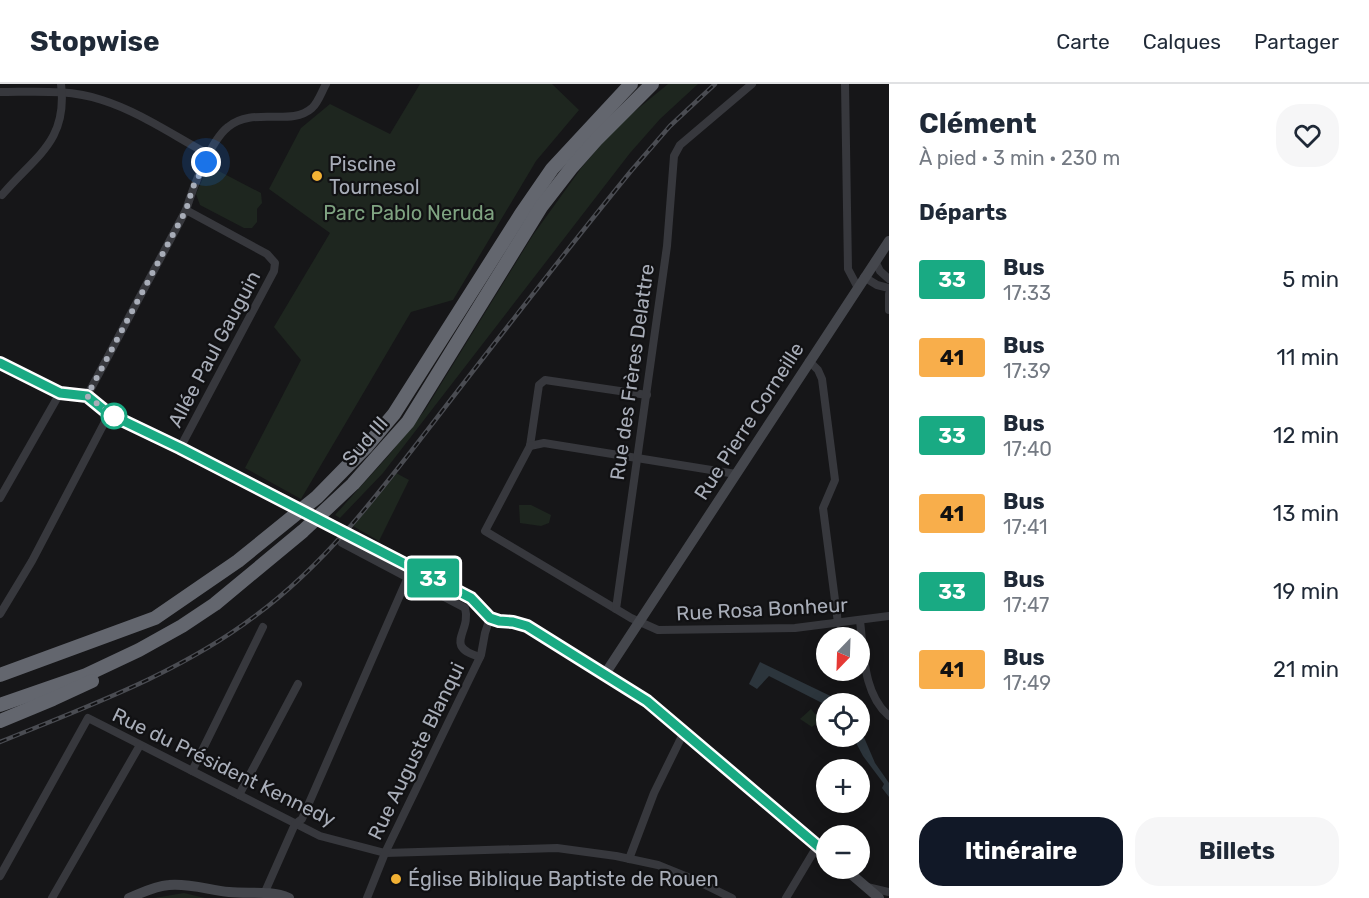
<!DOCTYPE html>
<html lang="fr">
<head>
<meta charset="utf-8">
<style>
  :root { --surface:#fff; --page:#f6f6f7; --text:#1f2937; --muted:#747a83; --line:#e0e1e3; --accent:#111827 }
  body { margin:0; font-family:Rubik,sans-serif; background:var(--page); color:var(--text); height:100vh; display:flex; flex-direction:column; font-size:22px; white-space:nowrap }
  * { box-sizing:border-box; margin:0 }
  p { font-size:20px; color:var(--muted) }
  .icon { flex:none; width:33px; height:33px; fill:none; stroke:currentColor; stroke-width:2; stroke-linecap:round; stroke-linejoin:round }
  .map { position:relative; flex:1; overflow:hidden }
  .panel { display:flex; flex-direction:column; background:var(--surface); width:480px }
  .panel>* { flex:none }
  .badge { padding:0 12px; border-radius:4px; font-size:21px; line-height:39px }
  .needle { width:39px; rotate:203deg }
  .fabs { position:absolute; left:816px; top:543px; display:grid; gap:12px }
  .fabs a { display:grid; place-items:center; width:54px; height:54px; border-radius:50%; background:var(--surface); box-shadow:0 3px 15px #0003; font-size:30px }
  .you { position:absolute; width:30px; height:30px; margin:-15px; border:4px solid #fff; border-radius:50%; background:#1a73e8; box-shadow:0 0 0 9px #1a73e833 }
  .map>.badge { position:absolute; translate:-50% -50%; box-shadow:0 0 0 3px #fff }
  h2 { padding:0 30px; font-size:22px; line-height:54px }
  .round { display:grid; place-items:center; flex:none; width:63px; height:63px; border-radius:24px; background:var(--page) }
  .overview { display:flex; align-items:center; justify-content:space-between; height:102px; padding:0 30px }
  h1 { font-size:28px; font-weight:700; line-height:45px }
  .primary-button { display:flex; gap:12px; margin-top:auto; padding:12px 30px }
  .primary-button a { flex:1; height:69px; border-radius:24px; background:var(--accent); color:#fff; font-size:24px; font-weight:700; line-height:69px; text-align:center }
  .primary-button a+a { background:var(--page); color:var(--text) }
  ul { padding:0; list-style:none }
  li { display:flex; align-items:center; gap:18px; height:78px; padding:0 30px }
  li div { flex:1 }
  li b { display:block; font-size:22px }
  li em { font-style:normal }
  li .badge { min-width:66px; font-weight:700; text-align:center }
  header { display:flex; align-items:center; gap:36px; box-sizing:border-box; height:84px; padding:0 30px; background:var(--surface); border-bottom:2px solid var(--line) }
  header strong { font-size:28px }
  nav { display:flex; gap:33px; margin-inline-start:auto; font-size:21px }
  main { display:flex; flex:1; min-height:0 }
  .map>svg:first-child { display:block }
</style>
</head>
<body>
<header>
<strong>Stopwise</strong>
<nav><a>Carte</a><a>Calques</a><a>Partager</a></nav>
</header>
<main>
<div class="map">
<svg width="889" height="814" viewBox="0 0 889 814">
  <rect width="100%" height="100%" fill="#161618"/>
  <!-- green -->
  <g fill="#1e261f">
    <path d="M420 0H552L579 26 536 77 453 216 411 228 301 415 245 384 301 276 274 243 330 149 269 105 301 44 330 20 390 50Z"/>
    <path d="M668 0H698L660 35 630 69 383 389 340 434 335 431 389 371 425 326 533 151 582 83 618 41Z"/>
    <path d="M211 83 261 109 262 119 257 125V138L252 144H244L200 121 196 110 206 87Z"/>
    <path d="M396 389 409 396 379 457 353 442Z"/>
    <path d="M519 421H531L551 431 549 439 541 442 520 439Z"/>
    <path d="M811 625 820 636 812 643 800 635Z"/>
    <path d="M184 809 205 814H154Z"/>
  </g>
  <!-- water -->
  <g fill="#2c353c">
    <path d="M760 578 845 619H846L826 621 769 592 757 605 749 600Z"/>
    <path d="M860 644 875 679 889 699V713L882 704 884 700 863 672 853 653 860 652Z"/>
  </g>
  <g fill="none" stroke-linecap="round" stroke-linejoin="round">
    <!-- street -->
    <g stroke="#37383d" stroke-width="8">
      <path d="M845 0 848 185 858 204"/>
      <path d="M0 8C34 8 69 5 102 16 140 28 174 52 210 71"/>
      <path d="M2 111C35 72 68 58 61 0"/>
      <path d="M875 177 880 187 889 195"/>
      <path d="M864 193 877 201 889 204"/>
      <path d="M889 210V226"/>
      <path d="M809 277 818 286 822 295 835 396 823 424 838 539"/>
      <path d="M647 311 545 296 539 301 530 362 485 447 631 534 658 546 795 544 889 532"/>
      <path d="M87 312 186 126C193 104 210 57 228 43 253 22 291 43 312 24 318 19 322 7 326 0"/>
      <path d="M530 362 544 359 736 390"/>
      <path d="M180 364 274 187 275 179 267 170 186 126"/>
      <path d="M0 414 60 309"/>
      <path d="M342 459 465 524C472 548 442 562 480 573"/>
      <path d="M616 525 667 162 674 72 680 61 752 0"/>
      <path d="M0 530 32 477 109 330"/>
      <path d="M860 537C864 569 863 610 889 632"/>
      <path d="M192 687 263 543"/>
      <path d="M239 711 298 600"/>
      <path d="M629 775 654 709 684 648"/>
      <path d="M0 792 88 634 320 752 385 769 557 764 616 772 658 781 695 796 732 814"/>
      <path d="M867 803 889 808"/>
      <path d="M264 810 295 740 302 735 408 493"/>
      <path d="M52 814 140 661"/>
      <path d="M367 814 385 769 481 571 485 549 490 534"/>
      <path d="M786 814 813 769 819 762"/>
    </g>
    <!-- secondary -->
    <g stroke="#45474d" stroke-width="10">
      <path d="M0 279 60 309 87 312 109 330 180 364 288 419"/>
      <path d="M357 455 471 514 490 534 499 537 513 538 527 542 647 617 826 769"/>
      <path d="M605 590 889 157"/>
      <path d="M844 784 879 814"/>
      <path d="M129 814C141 809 155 802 169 801 189 799 209 806 229 808 249 810 270 806 289 814"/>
    </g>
    <!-- highway -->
    <g stroke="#63666e" stroke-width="14">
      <path d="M0 591 155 534 238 477 317 413 367 362 394 330 521 130 552 85 631 0"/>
      <path d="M0 621 86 591 139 566 182 542 215 520 303 447 353 400 408 338 541 123 572 83 596 56 652 0"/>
      <path d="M0 637 53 615 92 597"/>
    </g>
    <!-- rail casing -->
    <g stroke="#4a4c52" stroke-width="4.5">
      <path id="rail" d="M0 658C88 622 178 590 255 532 332 475 388 397 446 322 507 243 568 164 631 87L670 42 715 0"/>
    </g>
    <!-- rail -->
    <use href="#rail" stroke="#111113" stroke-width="2" stroke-dasharray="7" stroke-linecap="butt"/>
    <!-- secondary-bridge -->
    <path stroke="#45474d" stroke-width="10" d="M288 419 357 455"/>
  </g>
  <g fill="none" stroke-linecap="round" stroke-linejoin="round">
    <!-- line casing -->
    <g stroke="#fff" stroke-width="14">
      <path id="line" d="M0 279 60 309 87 312 109 330 180 364 471 514 490 534 499 537 513 538 527 542 647 617 826 769"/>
    </g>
    <!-- line -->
    <use href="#line" stroke="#19aa83" stroke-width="9"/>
    <!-- walk -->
    <path stroke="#a8adb8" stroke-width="6" stroke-dasharray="0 10.8" d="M114 332 87 312 186 126 193 103 206 78"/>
  </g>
  <!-- markers -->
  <g fill="#f2b134" stroke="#111113" stroke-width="2">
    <circle cx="317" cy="92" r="6"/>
    <circle cx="396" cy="795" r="6"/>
  </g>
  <circle fill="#fff" stroke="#19aa83" stroke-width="3" cx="114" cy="332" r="12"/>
  <g text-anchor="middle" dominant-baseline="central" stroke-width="4.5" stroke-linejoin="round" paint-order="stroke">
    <!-- poi labels -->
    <g font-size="20" fill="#a8adb8" stroke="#111113" text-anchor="start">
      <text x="329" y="80">Piscine<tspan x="329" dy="23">Tournesol</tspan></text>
      <text x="408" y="795">Église Biblique Baptiste de Rouen</text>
    </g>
    <!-- park labels -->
    <g font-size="20" fill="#7fa381" stroke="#111113">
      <text x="409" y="129">Parc Pablo Neruda</text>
    </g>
    <!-- street labels -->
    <g font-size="20" fill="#a8adb8" stroke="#111113">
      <text transform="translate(214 265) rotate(-62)">Allée Paul Gauguin</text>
      <text transform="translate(632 288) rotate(-82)">Rue des Frères Delattre</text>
      <text transform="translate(749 337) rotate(-57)">Rue Pierre Corneille</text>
      <text transform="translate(365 357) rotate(-49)">Sud III</text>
      <text transform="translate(762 525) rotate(-3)">Rue Rosa Bonheur</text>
      <text transform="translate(416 667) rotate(-64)">Rue Auguste Blanqui</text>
      <text transform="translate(224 683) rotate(26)">Rue du Président Kennedy</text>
    </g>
  </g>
</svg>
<div class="fabs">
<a><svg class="needle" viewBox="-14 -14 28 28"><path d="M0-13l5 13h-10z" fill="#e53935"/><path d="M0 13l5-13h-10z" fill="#747a83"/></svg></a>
<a><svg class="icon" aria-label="locate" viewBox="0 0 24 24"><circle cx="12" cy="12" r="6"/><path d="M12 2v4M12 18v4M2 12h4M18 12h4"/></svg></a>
<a>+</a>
<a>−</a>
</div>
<div class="you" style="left:206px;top:78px"></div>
<b class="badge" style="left:433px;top:494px;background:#19aa83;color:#fff">33</b>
</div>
<section class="panel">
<div class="overview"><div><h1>Clément</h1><p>À pied · 3 min · 230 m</p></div><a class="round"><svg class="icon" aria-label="heart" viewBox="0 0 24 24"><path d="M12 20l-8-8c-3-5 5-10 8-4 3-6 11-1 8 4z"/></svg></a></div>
<h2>Départs</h2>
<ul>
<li><span class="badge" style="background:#19aa83;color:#fff">33</span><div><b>Bus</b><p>17:33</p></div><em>5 min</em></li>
<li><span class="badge" style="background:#f8ae4b;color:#111">41</span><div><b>Bus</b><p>17:39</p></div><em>11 min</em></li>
<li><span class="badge" style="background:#19aa83;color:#fff">33</span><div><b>Bus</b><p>17:40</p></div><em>12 min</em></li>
<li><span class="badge" style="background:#f8ae4b;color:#111">41</span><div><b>Bus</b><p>17:41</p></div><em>13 min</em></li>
<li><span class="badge" style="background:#19aa83;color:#fff">33</span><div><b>Bus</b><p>17:47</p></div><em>19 min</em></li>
<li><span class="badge" style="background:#f8ae4b;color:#111">41</span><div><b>Bus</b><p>17:49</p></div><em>21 min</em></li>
</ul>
<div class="primary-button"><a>Itinéraire</a><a>Billets</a></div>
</section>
</main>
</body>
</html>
